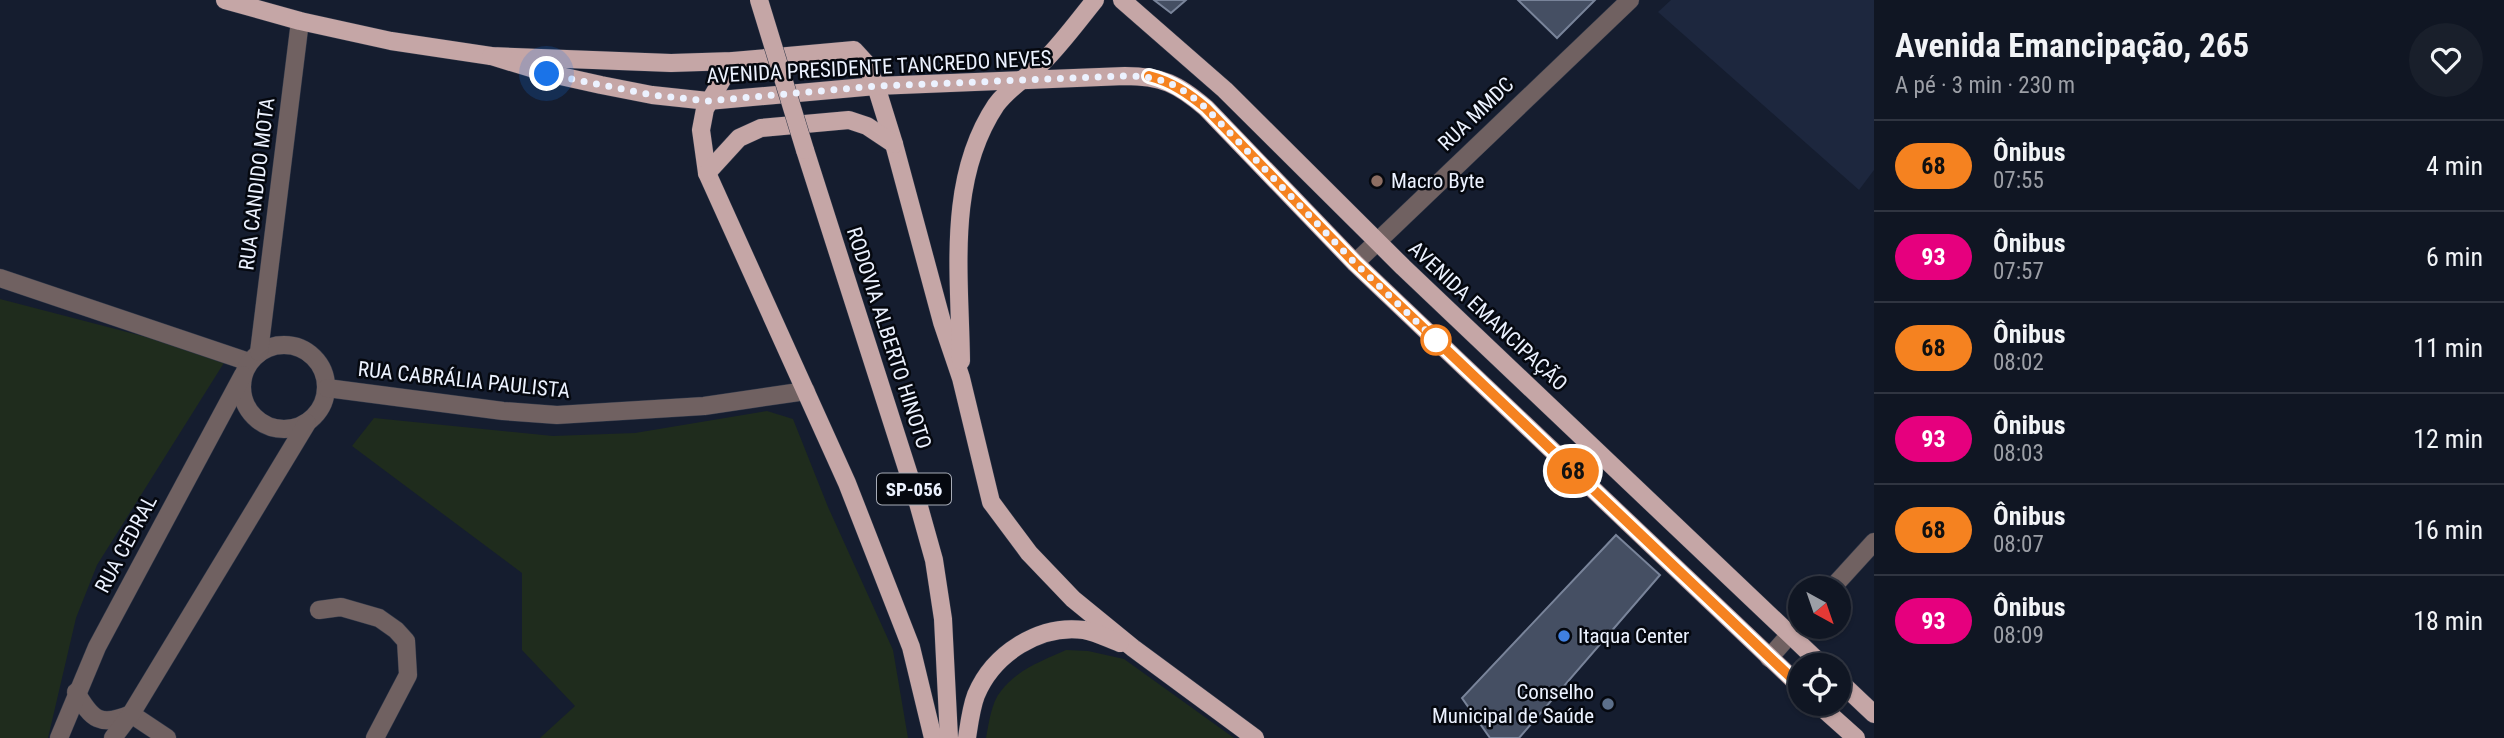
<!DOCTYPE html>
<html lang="pt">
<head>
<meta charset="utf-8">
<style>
  :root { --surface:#101623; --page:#191f2b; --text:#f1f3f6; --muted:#9c9fa6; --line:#303541 }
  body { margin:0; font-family:"Roboto Condensed",sans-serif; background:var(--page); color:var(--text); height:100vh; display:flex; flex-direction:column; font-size:26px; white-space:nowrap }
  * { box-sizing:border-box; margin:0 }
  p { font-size:23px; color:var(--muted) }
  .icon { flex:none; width:38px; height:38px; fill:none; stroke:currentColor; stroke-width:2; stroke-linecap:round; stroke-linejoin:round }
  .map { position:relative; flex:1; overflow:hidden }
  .drawer { display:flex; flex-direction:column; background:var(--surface); width:630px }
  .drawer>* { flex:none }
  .badge { padding:0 14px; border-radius:23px; font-size:24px; line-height:46px }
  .needle { width:46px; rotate:140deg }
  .buttons { position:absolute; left:1788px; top:576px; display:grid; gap:14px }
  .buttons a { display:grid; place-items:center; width:63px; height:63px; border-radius:50%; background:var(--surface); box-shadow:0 2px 5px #0004,0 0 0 2px var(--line); font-size:35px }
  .you { position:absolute; width:35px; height:35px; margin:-18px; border:5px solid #fff; border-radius:50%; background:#1a73e8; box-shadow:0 0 0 10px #1a73e833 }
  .map>.badge { position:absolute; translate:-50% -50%; box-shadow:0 0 0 4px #fff }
  .round { display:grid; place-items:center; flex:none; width:74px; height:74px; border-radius:37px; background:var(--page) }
  .summary { display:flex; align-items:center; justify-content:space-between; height:119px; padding:0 21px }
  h1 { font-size:33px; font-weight:700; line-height:52px }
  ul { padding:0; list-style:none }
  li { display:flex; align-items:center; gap:21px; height:91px; padding:0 21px; border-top:2px solid var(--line) }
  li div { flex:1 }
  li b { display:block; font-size:26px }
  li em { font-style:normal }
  li .badge { min-width:77px; font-weight:700; text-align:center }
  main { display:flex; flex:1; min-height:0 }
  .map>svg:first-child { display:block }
</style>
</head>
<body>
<main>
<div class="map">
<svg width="1874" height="738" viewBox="0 0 1874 738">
  <rect width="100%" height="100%" fill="#151d2f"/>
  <!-- built -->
  <path fill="#1d273e" d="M1671 0H1874V170L1859 190 1658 12Z"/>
  <!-- green -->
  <g fill="#1f2c1d">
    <path d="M0 299 227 358 97 565 76 618 48 738H0Z"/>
    <path d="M767 411 793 419 828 507 893 650 908 738H540L575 706 522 650V573L352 446 374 418 553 436 635 433Z"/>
    <path d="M1066 650 1088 651 1124 659 1234 738H986C989 723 991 703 1001 691 1016 670 1044 660 1066 650Z"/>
  </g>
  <!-- building -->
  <g fill="#454f63" stroke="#79849a" stroke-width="2">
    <path d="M1154 0H1186L1171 13Z"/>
    <path d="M1518 0H1595L1557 38Z"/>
    <path d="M1616 535 1660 575 1519 738H1490L1462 698Z"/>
  </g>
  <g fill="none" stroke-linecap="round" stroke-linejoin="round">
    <!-- minor casing -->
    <g stroke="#2f3748" stroke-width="19">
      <g id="minor">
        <path d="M1355 263 1630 0"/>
        <path d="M0 278 249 362"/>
        <circle cx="284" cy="387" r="42"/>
        <path d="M259 352 300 21"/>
        <path d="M327 388 503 411 557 415 704 406 806 391"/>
        <path d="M1832 588 1874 542"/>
        <path d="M319 610 341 607 379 618 396 630 406 641 408 675 375 738"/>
        <path d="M1769 658 1801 622"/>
        <path d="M76 692C92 720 100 727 131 714"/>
        <path d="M131 714 167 738"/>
        <path d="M59 738 97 647 243 375"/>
        <path d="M113 738 131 714 307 423"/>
      </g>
    </g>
    <!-- major casing -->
    <g stroke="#2f3748" stroke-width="19">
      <g id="major">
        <path d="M225 0 300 21 391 41 491 56 671 63 733 61 854 50 865 62 876 86 894 144 942 322 961 378 991 502 1029 553 1073 599 1133 648 1255 738"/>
        <path d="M1122 0 1225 90 1403 267 1822 665"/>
        <path d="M491 56 547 73 601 85 652 95 708 101 876 86 1125 76C1162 76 1178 84 1206 108L1355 263 1801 687"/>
        <path d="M733 61 705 109 701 130 707 173 847 483 911 647 933 738"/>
        <path d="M805 150 918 503 934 560 943 619 949 738"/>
        <path d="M707 173 739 138 761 128 849 120 867 126 894 144"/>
        <path d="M961 361C960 275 946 180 996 105 1009 87 1028 77 1043 62 1062 43 1078 21 1095 0"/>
        <path d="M1839 681 1874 714"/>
        <path d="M1818 704 1856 738"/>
        <path d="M967 738C969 725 971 708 976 695 993 654 1039 624 1084 630 1096 632 1109 639 1120 643"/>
      </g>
    </g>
    <!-- minor -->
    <use href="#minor" stroke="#706161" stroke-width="18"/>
    <!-- major -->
    <use href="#major" stroke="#c5a6a6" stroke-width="18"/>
    <!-- major-bridge casing -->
    <g stroke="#2f3748" stroke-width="19" stroke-linecap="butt">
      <path id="major-bridge" d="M759 0 805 150"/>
    </g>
    <!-- major-bridge -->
    <use href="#major-bridge" stroke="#c5a6a6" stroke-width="18"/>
  </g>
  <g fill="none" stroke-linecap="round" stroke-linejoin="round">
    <!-- line casing -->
    <g stroke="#fff" stroke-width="16">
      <path id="line" d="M1149 76C1172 82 1188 93 1206 108L1355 263 1801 687"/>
    </g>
    <!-- line -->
    <use href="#line" stroke="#f58220" stroke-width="10"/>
    <!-- walk -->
    <path stroke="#ecf2ff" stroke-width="7" stroke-dasharray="0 12.6" d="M547 74 652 95 708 101 876 86 1125 76C1162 76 1178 84 1206 108L1355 263 1440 344 1436 340"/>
  </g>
  <!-- markers -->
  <circle fill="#8d6e63" stroke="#05080f" stroke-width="2.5" cx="1377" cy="181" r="7"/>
  <circle fill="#fff" stroke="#f58220" stroke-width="3.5" cx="1436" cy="340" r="14"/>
  <circle fill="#3f7fe0" stroke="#05080f" stroke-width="2.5" cx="1564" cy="636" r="7"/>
  <circle fill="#5c6f8a" stroke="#05080f" stroke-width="2.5" cx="1608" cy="704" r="7"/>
  <g text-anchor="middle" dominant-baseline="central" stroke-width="5" stroke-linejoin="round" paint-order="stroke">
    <!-- shield labels -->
    <rect fill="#05080f" stroke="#a7acb7" stroke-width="2" x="877" y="473.5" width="74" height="31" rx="5"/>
    <g font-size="19" font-weight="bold" fill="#ecf2ff">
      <text x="914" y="489">SP-056</text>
    </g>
    <!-- street labels -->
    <g font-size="21" fill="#ecf2ff" stroke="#05080f">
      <text transform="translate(879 67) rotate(-3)">AVENIDA PRESIDENTE TANCREDO NEVES</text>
      <text transform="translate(1476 114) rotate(-44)">RUA MMDC</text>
      <text transform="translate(257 184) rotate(-83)">RUA CANDIDO MOTA</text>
      <text transform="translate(1488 316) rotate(43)">AVENIDA EMANCIPAÇÃO</text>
      <text transform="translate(889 338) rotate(72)">RODOVIA ALBERTO HINOTO</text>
      <text transform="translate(464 380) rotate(6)">RUA CABRÁLIA PAULISTA</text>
      <text transform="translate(126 544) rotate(-62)">RUA CEDRAL</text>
    </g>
    <!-- poi labels -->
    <g font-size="21" fill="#ecf2ff" stroke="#05080f" text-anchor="start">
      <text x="1391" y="181">Macro Byte</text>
      <text x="1578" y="636">Itaqua Center</text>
      <text x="1594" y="692" text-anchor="end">Conselho<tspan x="1594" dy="24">Municipal de Saúde</tspan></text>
    </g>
  </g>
</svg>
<div class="buttons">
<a><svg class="needle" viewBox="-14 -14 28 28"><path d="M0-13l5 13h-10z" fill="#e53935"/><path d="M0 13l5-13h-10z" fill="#9c9fa6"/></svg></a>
<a><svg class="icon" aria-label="locate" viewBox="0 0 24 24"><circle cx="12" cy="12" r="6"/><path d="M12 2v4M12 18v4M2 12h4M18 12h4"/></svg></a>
</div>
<div class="you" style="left:547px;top:74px"></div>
<b class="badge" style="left:1573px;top:471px;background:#f58220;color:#111">68</b>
</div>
<section class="drawer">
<div class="summary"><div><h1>Avenida Emancipação, 265</h1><p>A pé · 3 min · 230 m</p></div><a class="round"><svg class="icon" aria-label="heart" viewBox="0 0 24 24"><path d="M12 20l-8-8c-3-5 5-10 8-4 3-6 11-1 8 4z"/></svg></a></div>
<ul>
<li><span class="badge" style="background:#f58220;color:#111">68</span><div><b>Ônibus</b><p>07:55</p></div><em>4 min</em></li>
<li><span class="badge" style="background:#e6007e;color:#fff">93</span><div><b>Ônibus</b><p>07:57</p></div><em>6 min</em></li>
<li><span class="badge" style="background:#f58220;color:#111">68</span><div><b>Ônibus</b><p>08:02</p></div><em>11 min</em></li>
<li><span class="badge" style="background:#e6007e;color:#fff">93</span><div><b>Ônibus</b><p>08:03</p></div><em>12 min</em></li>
<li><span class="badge" style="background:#f58220;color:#111">68</span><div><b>Ônibus</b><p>08:07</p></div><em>16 min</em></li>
<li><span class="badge" style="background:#e6007e;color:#fff">93</span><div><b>Ônibus</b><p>08:09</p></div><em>18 min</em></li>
</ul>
</section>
</main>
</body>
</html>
